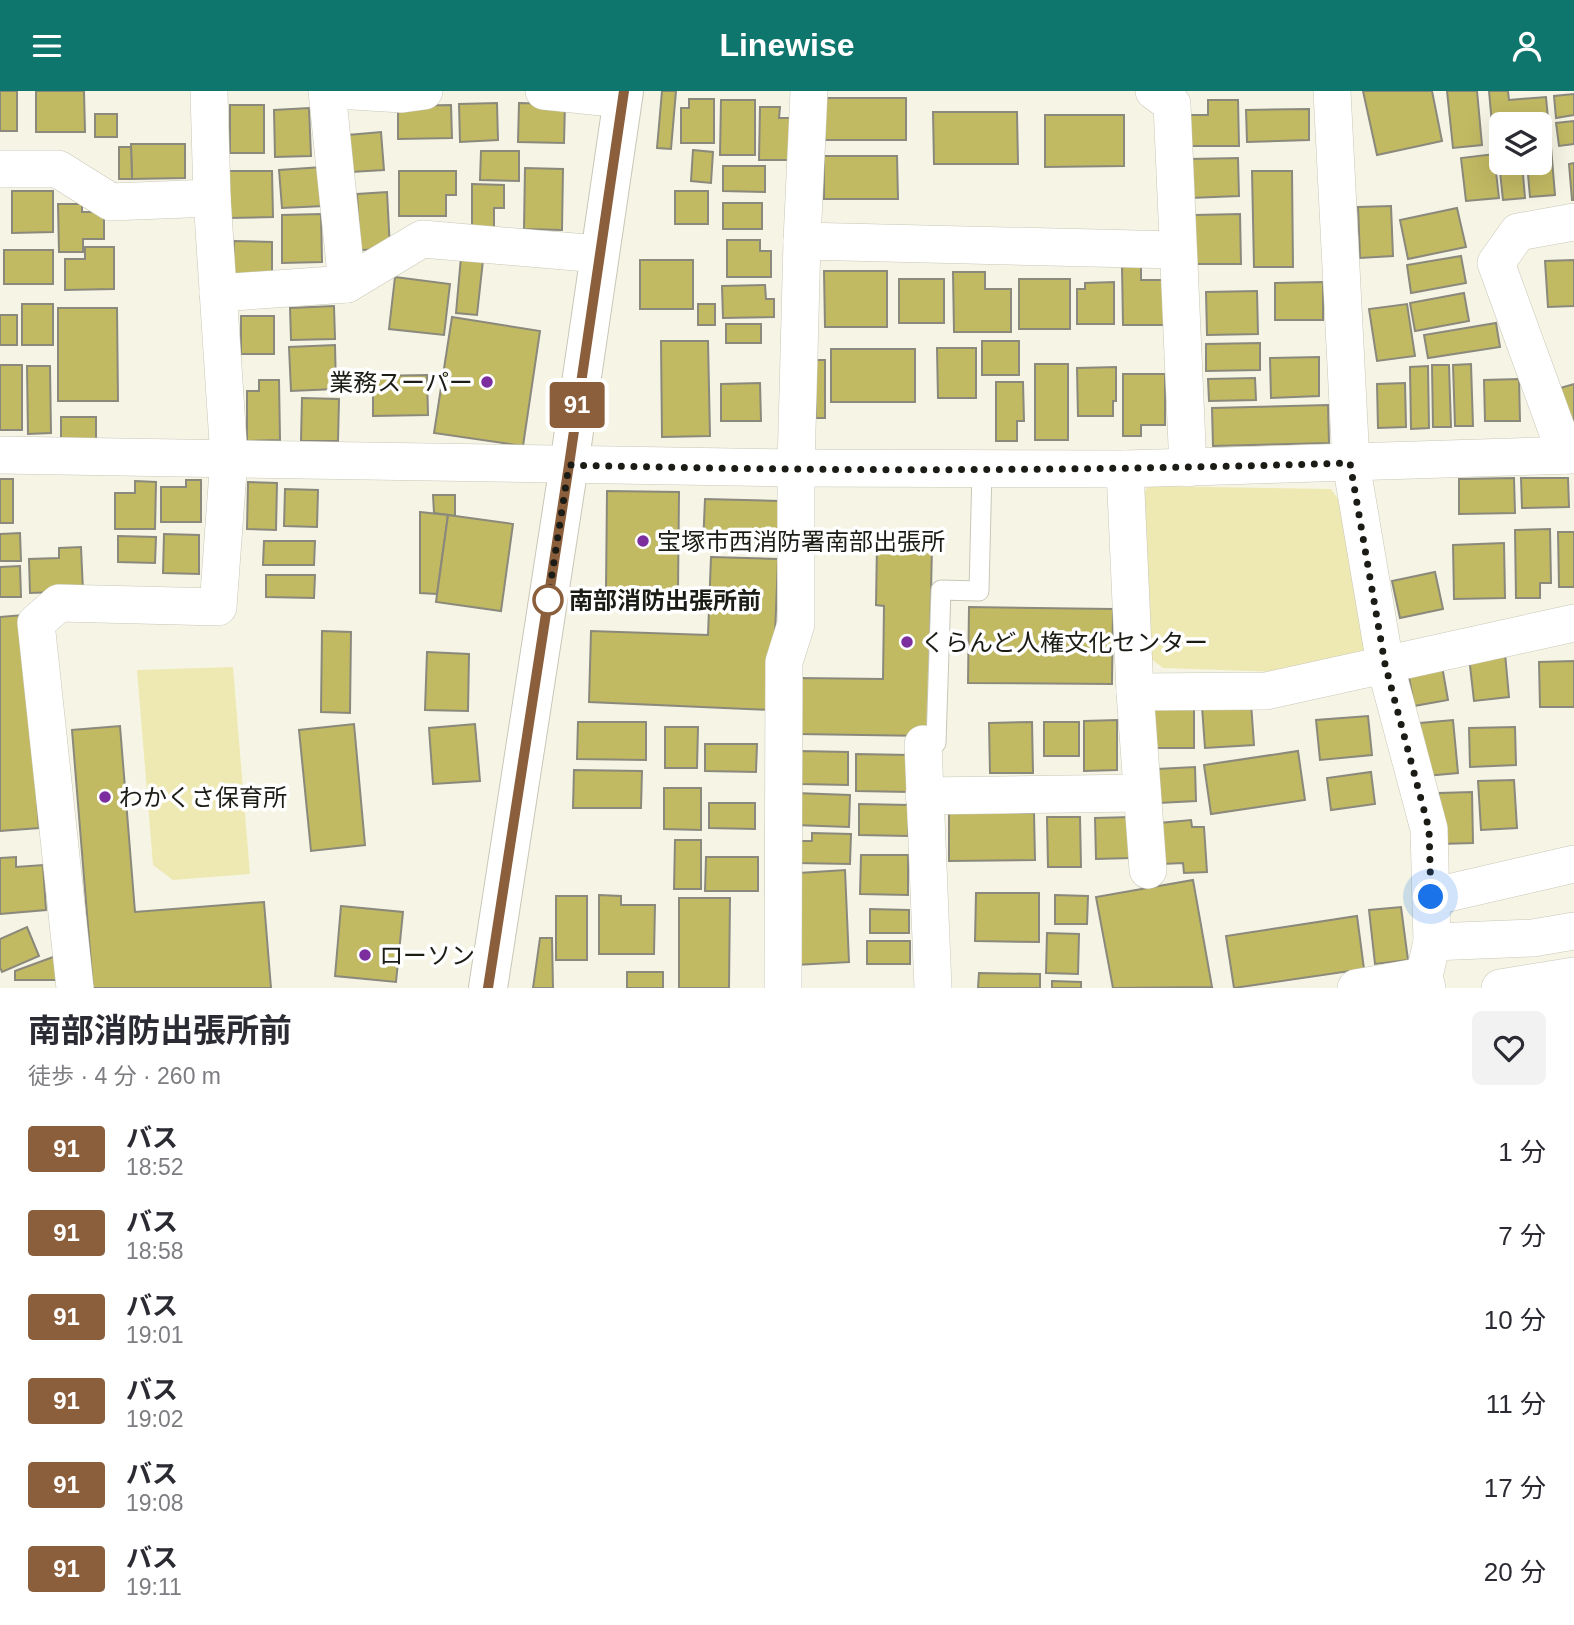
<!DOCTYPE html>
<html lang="ja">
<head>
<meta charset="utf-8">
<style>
  :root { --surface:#fff; --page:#f2f2f3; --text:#2b2b33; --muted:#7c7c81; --accent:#0f766e }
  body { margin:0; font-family:Helvetica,"Noto Sans JP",sans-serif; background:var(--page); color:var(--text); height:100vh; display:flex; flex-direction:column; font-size:26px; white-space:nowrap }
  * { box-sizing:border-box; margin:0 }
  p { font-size:23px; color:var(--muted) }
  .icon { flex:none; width:38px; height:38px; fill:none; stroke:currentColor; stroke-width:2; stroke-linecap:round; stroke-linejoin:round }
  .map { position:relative; height:897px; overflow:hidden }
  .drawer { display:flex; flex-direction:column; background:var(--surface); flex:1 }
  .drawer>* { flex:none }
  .badge { padding:0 14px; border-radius:5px; font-size:24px; line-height:46px }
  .buttons { position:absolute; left:1489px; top:21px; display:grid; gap:14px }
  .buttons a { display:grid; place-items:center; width:63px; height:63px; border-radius:10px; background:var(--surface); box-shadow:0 7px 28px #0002; font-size:35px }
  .you { position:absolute; width:35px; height:35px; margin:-18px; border:5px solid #fff; border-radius:50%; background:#1a73e8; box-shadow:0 0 0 10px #1a73e833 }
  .map>.badge { position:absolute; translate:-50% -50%; box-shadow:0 0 0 4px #fff }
  .round { display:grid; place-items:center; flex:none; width:74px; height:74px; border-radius:10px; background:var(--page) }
  .headline { display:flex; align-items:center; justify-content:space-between; height:119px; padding:0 28px }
  h1 { font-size:33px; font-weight:700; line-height:52px }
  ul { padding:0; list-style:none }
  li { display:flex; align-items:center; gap:21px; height:84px; padding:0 28px }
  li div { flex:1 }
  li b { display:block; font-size:26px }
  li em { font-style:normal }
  li .badge { min-width:77px; font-weight:700; text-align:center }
  header { display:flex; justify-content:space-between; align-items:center; height:91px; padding:0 28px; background:var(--accent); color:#fff; font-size:32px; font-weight:700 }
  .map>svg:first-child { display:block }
</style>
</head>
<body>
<header><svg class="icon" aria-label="menu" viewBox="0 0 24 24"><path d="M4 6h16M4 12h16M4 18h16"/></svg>Linewise<svg class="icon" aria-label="person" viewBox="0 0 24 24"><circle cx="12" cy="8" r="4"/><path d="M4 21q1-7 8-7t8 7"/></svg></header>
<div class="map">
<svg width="1574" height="897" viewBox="0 0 1574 897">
  <rect width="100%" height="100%" fill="#f6f5e5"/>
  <!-- green -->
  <g fill="#eee9b3">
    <path d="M1149 395 1331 398 1343 415 1368 561 1276 581 1163 577 1150 567 1142 403Z"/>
    <path d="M233 576 250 783 173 789 153 774 137 579Z"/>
  </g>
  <!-- building -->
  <g fill="#c2b963" stroke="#8a897b" stroke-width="2">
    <rect x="0" y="0" width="17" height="40"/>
    <path d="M36 0H84L85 41H36Z"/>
    <path d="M662 0H676L671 58 657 57Z"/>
    <path d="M1363 0H1432L1442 50 1377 64Z"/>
    <path d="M1447 0H1477L1482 54 1453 57Z"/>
    <path d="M1489 0H1508L1509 9 1546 6 1550 49 1540 50V33H1502V54L1494 55Z"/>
    <path d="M1574 3V24L1556 27 1554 5Z"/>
    <rect x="825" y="7" width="81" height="42"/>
    <path d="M689 8H714V52H681V17H689Z"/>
    <path d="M721 9H755V64H720Z"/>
    <path d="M1208 9H1238L1239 55H1186V24H1208Z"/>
    <path d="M497 12 498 49 460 51 459 13Z"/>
    <path d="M519 12 565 13 564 52 518 51Z"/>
    <rect x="230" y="14" width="34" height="48"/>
    <path d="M451 14 452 47 398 48V15Z"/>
    <path d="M760 16H780L779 27H793L792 69H759Z"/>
    <path d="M309 17 311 65 275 66 274 19Z"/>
    <path d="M1309 18V49L1247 51 1246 19Z"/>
    <path d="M933 21H1017L1018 73H934Z"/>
    <rect x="95" y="23" width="22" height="23"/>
    <path d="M1045 24H1124V75L1045 76Z"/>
    <path d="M1574 30V53L1559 55 1556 32Z"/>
    <path d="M381 41 384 79 351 81 348 44Z"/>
    <path d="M131 53H185V87L132 88Z"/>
    <path d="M119 56H131L132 88H119Z"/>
    <path d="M1551 56 1555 104 1530 106 1527 72H1540V57Z"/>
    <path d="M693 59 713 61 711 92 691 90Z"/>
    <path d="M481 60H519V90L480 89Z"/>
    <path d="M1498 62H1502V72H1522L1525 107 1503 109Z"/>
    <path d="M1494 63 1499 107 1466 110 1461 67Z"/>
    <path d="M824 65H897L898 108H824Z"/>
    <path d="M1238 67 1239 105 1190 107 1189 68Z"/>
    <path d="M1574 72V109H1572L1569 73Z"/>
    <path d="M723 75H765V101L723 100Z"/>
    <path d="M322 76 324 115 282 117 279 79Z"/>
    <path d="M525 77 563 78 562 139 524 138Z"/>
    <path d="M226 80H272L273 126 228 127Z"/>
    <path d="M399 80H456V104H446V125H399Z"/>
    <path d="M1252 80H1292L1293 176H1254Z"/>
    <path d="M472 93 504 94V117H494V140H472Z"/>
    <path d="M12 100H53V141L12 142Z"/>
    <rect x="675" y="100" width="33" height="33"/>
    <path d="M387 101 390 158 360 159 357 103Z"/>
    <rect x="723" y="112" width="39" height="26"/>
    <path d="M58 113H82V121H104V148H83V161H59Z"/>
    <path d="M1391 115 1393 165 1360 167 1358 116Z"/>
    <path d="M1457 117 1466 156 1408 168 1400 129Z"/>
    <path d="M321 123 322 171 282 172V124Z"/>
    <path d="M1240 123 1241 173H1195L1194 124Z"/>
    <path d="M727 149H760V160H771V186H727Z"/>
    <path d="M234 150 272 151V186L233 185Z"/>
    <path d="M85 156H114V198L65 199V168H85Z"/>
    <rect x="4" y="159" width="49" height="34"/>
    <path d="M1461 165 1466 192 1411 202 1407 174Z"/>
    <path d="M461 166 483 169 477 224 456 222Z"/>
    <rect x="640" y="169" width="53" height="49"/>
    <path d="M1574 169V215L1548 216 1545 170Z"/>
    <path d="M1141 175V189H1165V234H1123L1122 176Z"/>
    <path d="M824 180H887V236H825Z"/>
    <path d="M953 181H985V198H1011V241H954Z"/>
    <path d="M395 186 450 193 444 244 389 238Z"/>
    <rect x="899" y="188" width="45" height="44"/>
    <rect x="1019" y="188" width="51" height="50"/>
    <path d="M1114 191V233H1077V198H1085V192Z"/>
    <path d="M1323 191V229H1275V192Z"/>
    <path d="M765 194 766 208H774V226L723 227 722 195Z"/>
    <path d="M1257 200 1258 243 1207 244 1206 201Z"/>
    <path d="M1464 202 1469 230 1415 240 1410 212Z"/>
    <rect x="22" y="213" width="31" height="41"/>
    <rect x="698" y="213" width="17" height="21"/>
    <path d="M1407 213 1415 265 1377 270 1369 218Z"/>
    <path d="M334 215 335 248 291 249 290 217Z"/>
    <path d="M58 217H117L118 310H58Z"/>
    <rect x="0" y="224" width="17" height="30"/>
    <rect x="241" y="225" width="33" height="38"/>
    <path d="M452 226 540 240 523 355 434 342Z"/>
    <path d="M1496 232 1500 256 1428 267 1424 244Z"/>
    <rect x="726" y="233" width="35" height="19"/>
    <path d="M661 250H708L710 345 662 346Z"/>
    <rect x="982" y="250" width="37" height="34"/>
    <path d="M1260 252V279L1206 280V253Z"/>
    <path d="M335 254 336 298 291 300 289 256Z"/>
    <path d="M937 257H976V307H938Z"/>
    <rect x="831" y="258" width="84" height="53"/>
    <path d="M1319 266V305L1271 307 1270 267Z"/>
    <rect x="816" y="269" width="9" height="58"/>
    <rect x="1035" y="273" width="33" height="76"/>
    <path d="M1471 273 1473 335H1455L1453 274Z"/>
    <rect x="0" y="274" width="22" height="65"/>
    <path d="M1432 274H1449L1451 336H1433Z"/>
    <path d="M27 275H50L51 342 28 343Z"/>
    <path d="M1428 275 1429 337 1411 338 1410 276Z"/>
    <path d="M1116 276V310H1113V325H1078L1077 277Z"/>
    <path d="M1123 283H1165V334H1141V345H1123Z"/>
    <path d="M427 284 428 324 373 325V285Z"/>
    <path d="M1255 287 1256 309 1209 310 1208 288Z"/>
    <path d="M1519 288 1520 330H1485L1484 289Z"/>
    <path d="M259 289H279L280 349 247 350V300H259Z"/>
    <path d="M996 291H1023L1024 330H1017V350H996Z"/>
    <path d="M760 292 761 330H721V293Z"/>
    <path d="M1405 292 1406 336 1378 337 1377 293Z"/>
    <path d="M1574 293V345L1557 298Z"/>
    <path d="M302 307 339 308 338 350H301Z"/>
    <path d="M1328 314 1329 352 1213 355 1212 317Z"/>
    <rect x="61" y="326" width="35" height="23"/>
    <path d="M1514 387 1515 422 1459 423V388Z"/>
    <path d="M1521 387H1568L1569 416 1522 417Z"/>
    <rect x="0" y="388" width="13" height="44"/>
    <path d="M186 389H201V431H161V396H186Z"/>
    <path d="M135 390 156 391 155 438H115V402H135Z"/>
    <path d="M248 391 277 392 276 439 247 438Z"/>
    <path d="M285 398 318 399 317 436 284 435Z"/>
    <path d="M607 400 679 401 678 500 606 499Z"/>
    <path d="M433 404H455V425L434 422Z"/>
    <path d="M705 408 779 410 778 456 703 454Z"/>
    <path d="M420 421 448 424 437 503 420 502Z"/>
    <path d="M448 424 513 433 501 520 436 511Z"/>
    <path d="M1550 438 1551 492H1540V507H1516L1515 439Z"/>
    <path d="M1558 441H1574V496H1559Z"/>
    <path d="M20 442 21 470H0V443Z"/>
    <path d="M164 443 199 444V483L163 482Z"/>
    <path d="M118 445 156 446 155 472 118 471Z"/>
    <path d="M264 450H315L314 474H263Z"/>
    <path d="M1504 452 1505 507 1454 508 1453 454Z"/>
    <path d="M877 453 932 454 928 645 798 643 800 587 883 588 884 515 876 514Z"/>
    <path d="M81 456 83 500 30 502 29 468 59 467V457Z"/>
    <path d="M711 466 778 468 772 619 589 611 591 540 708 544Z"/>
    <path d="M20 475 21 506H0V476Z"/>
    <path d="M1435 481 1443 518 1400 527 1392 490Z"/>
    <path d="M266 484H315L314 507 266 506Z"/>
    <path d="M969 516 1113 518 1112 593 968 592Z"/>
    <path d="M23 524 39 737 0 740V526Z"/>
    <path d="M322 540 351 541 350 622 321 621Z"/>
    <path d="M427 561 469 563 468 620 425 619Z"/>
    <path d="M1505 562 1509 606 1474 610 1469 566Z"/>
    <path d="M1574 570V616H1540L1539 571Z"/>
    <path d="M1442 575 1448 609 1414 615 1408 580Z"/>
    <path d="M1251 612 1254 654 1205 657 1202 616Z"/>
    <rect x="1152" y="613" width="42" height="44"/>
    <path d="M1368 625 1372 664 1320 669 1316 629Z"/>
    <path d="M1117 629V679L1084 680V630Z"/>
    <path d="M1453 629 1458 682 1426 685 1420 632Z"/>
    <path d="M578 631H646V669L577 668Z"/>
    <path d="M1032 631 1033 682H990L989 632Z"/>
    <rect x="1044" y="631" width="35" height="34"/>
    <path d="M354 633 365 754 311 760 299 639Z"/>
    <path d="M475 633 480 690 433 693 429 637Z"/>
    <path d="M120 635 135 821 264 811 271 897H93L72 639Z"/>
    <path d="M665 636H698L697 677H665Z"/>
    <path d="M1515 636 1516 674 1470 676 1469 637Z"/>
    <path d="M705 653H757L756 681 705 680Z"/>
    <path d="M800 660 848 661V694L800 693Z"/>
    <path d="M1298 660 1305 709 1211 723 1204 674Z"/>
    <path d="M856 663 910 664 909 701 856 700Z"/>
    <path d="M1195 676 1196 710 1159 712 1157 678Z"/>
    <path d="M574 679 642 680 641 717H573Z"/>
    <path d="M1371 681 1375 713 1331 719 1327 687Z"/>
    <path d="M1514 689 1517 737 1481 739 1478 690Z"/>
    <path d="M664 697H701V739L664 738Z"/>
    <path d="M1472 701 1473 752 1440 753 1439 702Z"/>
    <path d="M795 702 850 704 849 736 794 734Z"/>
    <path d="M709 712H755V738L709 737Z"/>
    <path d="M859 713 909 714 908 745 859 744Z"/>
    <path d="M949 722H1034L1035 769 949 770Z"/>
    <path d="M1047 726H1080L1081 776H1048Z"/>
    <path d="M1131 726V767L1096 768 1095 727Z"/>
    <path d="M1191 729 1192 736H1204L1207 781 1184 782 1183 772 1162 773 1159 732Z"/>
    <path d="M812 742 851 743 850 773 796 772V750H812Z"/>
    <path d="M675 749H701V798H674Z"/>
    <path d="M861 764H908V804L860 803Z"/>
    <path d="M16 766V776L43 774 46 819 0 823V767Z"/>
    <path d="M706 766H758V800H705Z"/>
    <path d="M845 779 849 871 796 874 799 782Z"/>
    <path d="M1193 789 1212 896 1113 897 1096 806Z"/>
    <path d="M976 802H1039V851L975 850Z"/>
    <path d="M599 804 621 805V814H655L654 863H599Z"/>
    <path d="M1055 804 1088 805 1087 833H1055Z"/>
    <rect x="556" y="805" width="31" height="64"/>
    <path d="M679 807H730L729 897H679Z"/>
    <path d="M341 815 403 821 396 891 335 885Z"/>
    <path d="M1401 816 1408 869 1375 873 1369 819Z"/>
    <path d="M870 818 909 819V842H870Z"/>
    <path d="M1357 825 1364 878 1234 897 1226 845Z"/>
    <path d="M27 836 39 865 2 881 0 876V848Z"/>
    <path d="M1047 842 1079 843 1078 883 1046 882Z"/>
    <path d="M540 847H552L553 897H533Z"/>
    <rect x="867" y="850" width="43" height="23"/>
    <path d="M56 865V889H15V880Z"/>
    <rect x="627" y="881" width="36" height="16"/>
    <path d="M979 882 1040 883V897H978Z"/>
    <path d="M1052 890 1081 891V897H1052Z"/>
  </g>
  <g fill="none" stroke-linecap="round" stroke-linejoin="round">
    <!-- service casing -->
    <g stroke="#c8c7b7" stroke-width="21">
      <path id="service" d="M923 653 936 652 941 499 979 500 982 378"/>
    </g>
    <!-- minor casing -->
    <g stroke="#c8c7b7" stroke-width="38">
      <g id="minor">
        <path d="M327 0 347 193"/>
        <path d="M353 0 402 3 424 0"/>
        <path d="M544 0 622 8"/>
        <path d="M1154 0 1172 13 1188 377"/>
        <path d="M1332 0 1351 372 1385 573 1429 738 1432 851 1424 885 1427 897"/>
        <path d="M0 78H58L111 111 212 107"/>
        <path d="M802 150 1178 159"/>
        <path d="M218 202 347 193 422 148 599 163"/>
        <path d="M0 364 796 377 1125 378 1574 364"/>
        <path d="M1566 364 1496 172 1518 141 1574 131"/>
        <path d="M1125 378 1135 601 1148 779"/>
        <path d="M1135 601 1266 600 1574 532"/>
        <path d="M923 653 933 897"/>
        <path d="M924 705 1142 702"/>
        <path d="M1431 806 1574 773"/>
        <path d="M1432 851 1533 847 1574 840"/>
        <path d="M75 897 36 532 59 512 218 516 229 367 212 107 209 0"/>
        <path d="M783 897 784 571 796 533V377L802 150 809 0"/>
        <path d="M1356 897 1424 885"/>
        <path d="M1500 897 1574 885"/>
      </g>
    </g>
    <!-- secondary casing -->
    <g stroke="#c8c7b7" stroke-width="40">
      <path id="secondary" d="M488 897 569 374 624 0"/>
    </g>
    <!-- service -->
    <use href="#service" stroke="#fff" stroke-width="19"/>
    <!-- minor -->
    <use href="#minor" stroke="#fff" stroke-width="37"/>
    <!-- secondary -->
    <use href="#secondary" stroke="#fff" stroke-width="38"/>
  </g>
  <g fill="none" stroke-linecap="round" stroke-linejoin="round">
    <!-- line casing -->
    <g stroke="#fff" stroke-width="16">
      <path id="line" d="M488 897 569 374 624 0"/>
    </g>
    <!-- line -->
    <use href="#line" stroke="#8b5e3c" stroke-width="10"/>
    <!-- walk -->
    <path stroke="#1c1c16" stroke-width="7" stroke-dasharray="0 12.6" d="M548 509 569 374C829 381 1090 380 1350 372L1385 573 1429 738 1431 806"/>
  </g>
  <!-- markers -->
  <g fill="#7c2d9e" stroke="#fff" stroke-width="2.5">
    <circle cx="487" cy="291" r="7"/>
    <circle cx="643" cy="450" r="7"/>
    <circle cx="907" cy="551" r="7"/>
    <circle cx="105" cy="706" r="7"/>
    <circle cx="365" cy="864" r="7"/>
  </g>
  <circle fill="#fff" stroke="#8b5e3c" stroke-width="3.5" cx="548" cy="509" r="14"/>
  <g text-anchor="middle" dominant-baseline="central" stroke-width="7" stroke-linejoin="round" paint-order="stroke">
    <!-- poi labels -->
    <g font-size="24" fill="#1c1c16" stroke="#fff" text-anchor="start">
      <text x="473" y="291" text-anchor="end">業務スーパー</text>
      <text x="657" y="450">宝塚市西消防署南部出張所</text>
      <text x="921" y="551">くらんど人権文化センター</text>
      <text x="119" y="706">わかくさ保育所</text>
      <text x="379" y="864">ローソン</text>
    </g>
    <!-- stop labels -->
    <g font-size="24" font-weight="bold" fill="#1c1c16" stroke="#fff" text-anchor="start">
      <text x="569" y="509">南部消防出張所前</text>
    </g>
  </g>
</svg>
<div class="buttons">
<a><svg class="icon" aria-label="layers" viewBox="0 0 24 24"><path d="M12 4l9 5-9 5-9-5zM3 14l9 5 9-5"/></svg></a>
</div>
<div class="you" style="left:1431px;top:806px"></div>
<b class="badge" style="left:577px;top:314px;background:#8b5e3c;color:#fff">91</b>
</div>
<section class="drawer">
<div class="headline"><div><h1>南部消防出張所前</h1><p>徒歩 · 4 分 · 260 m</p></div><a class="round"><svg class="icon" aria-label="heart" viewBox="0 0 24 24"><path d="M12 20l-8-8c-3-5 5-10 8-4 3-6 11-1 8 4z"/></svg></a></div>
<ul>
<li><span class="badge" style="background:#8b5e3c;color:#fff">91</span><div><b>バス</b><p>18:52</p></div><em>1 分</em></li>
<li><span class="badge" style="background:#8b5e3c;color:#fff">91</span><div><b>バス</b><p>18:58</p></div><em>7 分</em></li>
<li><span class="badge" style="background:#8b5e3c;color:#fff">91</span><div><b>バス</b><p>19:01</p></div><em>10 分</em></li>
<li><span class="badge" style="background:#8b5e3c;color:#fff">91</span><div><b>バス</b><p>19:02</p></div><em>11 分</em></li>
<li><span class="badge" style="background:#8b5e3c;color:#fff">91</span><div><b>バス</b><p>19:08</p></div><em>17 分</em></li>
<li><span class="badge" style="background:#8b5e3c;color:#fff">91</span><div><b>バス</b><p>19:11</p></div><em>20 分</em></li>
</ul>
</section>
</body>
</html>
